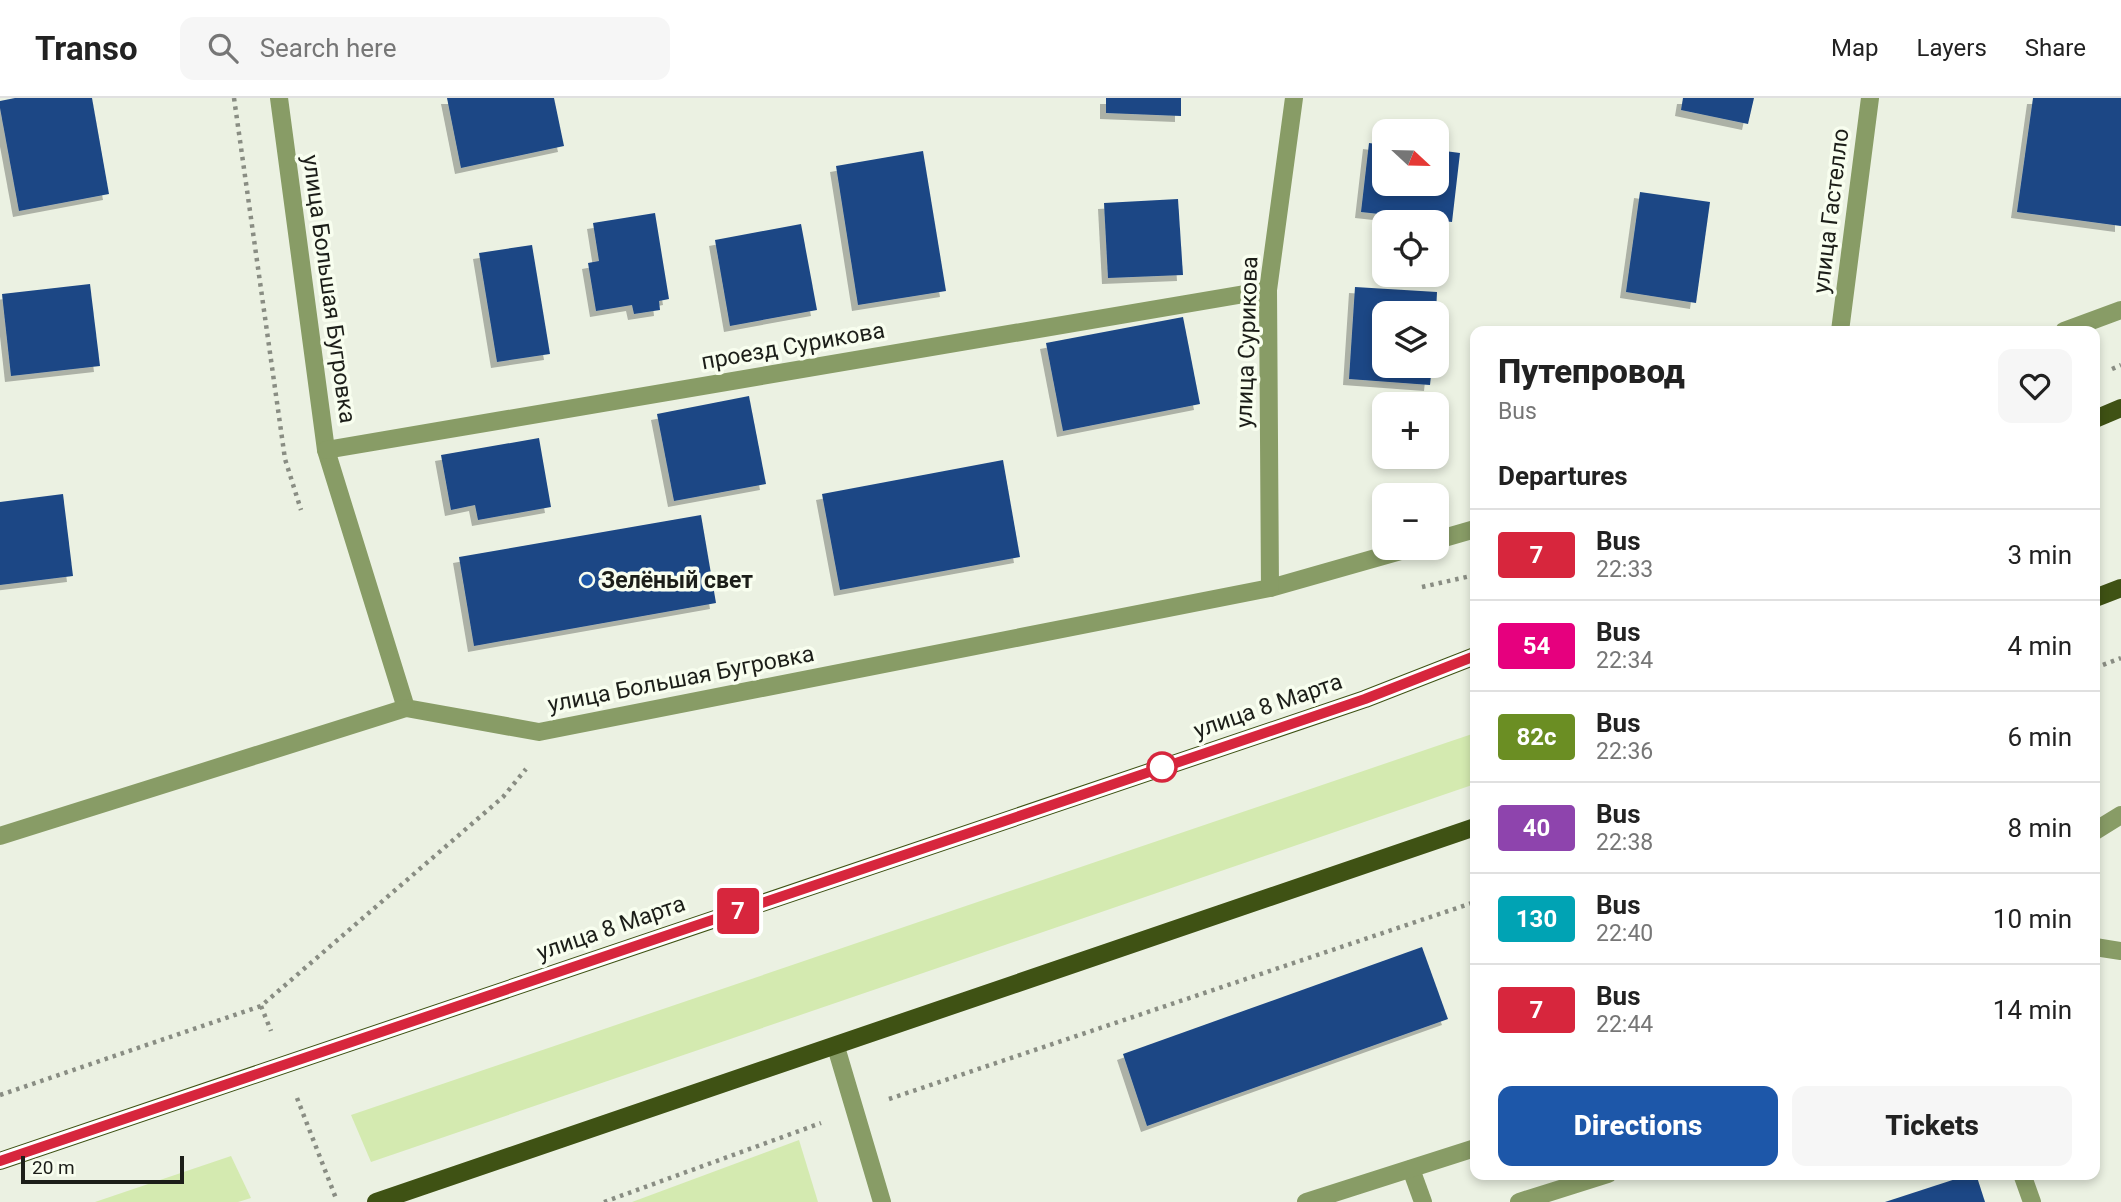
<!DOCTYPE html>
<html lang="en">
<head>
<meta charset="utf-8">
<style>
  :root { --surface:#fff; --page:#f6f6f6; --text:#222; --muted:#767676; --line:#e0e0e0; --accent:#1d57a9 }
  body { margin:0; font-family:Roboto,sans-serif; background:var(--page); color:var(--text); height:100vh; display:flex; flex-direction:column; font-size:26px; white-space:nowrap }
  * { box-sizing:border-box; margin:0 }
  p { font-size:23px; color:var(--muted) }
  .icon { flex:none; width:38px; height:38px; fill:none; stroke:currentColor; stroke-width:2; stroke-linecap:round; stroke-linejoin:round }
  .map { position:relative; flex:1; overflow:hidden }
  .sheet { position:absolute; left:1470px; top:228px; width:630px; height:854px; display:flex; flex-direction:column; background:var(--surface); border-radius:14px; box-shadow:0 4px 10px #0003 }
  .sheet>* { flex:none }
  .badge { padding:0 14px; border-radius:5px; font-size:24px; line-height:46px }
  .needle { width:46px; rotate:112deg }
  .tools { position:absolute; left:1372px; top:21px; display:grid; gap:14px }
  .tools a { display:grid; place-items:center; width:77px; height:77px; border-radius:14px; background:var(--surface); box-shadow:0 4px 10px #0003; font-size:35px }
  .scale { position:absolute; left:21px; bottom:18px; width:163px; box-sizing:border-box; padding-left:7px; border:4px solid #1c1e19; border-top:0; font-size:19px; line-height:24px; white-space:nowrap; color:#1c1e19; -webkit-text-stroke:5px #f8feef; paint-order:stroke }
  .map>.badge { position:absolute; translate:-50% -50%; box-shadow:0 0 0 4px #fff }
  h2 { padding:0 28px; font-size:26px; line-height:63px }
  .round { display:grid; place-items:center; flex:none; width:74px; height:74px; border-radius:14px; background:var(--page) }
  .head { display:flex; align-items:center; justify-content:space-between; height:119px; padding:0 28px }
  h1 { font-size:33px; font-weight:800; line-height:52px }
  .button { display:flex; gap:14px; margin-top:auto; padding:14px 28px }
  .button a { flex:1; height:80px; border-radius:14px; background:var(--accent); color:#fff; font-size:28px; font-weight:800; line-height:80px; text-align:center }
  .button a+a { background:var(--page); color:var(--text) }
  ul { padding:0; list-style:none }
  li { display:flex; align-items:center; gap:21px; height:91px; padding:0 28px; border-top:2px solid var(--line) }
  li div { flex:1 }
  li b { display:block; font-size:26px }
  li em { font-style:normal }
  li .badge { min-width:77px; font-weight:700; text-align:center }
  header { display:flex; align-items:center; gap:42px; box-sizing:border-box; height:98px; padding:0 35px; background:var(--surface); border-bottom:2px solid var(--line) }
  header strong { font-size:33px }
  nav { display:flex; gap:38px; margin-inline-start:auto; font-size:24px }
  .search { width:490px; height:63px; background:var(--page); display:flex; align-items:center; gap:18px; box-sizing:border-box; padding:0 24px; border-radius:14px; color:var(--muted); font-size:26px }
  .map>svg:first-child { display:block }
</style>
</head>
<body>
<header>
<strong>Transo</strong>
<div class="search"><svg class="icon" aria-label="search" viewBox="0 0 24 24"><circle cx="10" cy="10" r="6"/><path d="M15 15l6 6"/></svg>Search here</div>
<nav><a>Map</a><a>Layers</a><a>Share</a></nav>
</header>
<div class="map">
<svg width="2121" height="1104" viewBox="0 0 2121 1104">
  <defs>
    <filter id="shadow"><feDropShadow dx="-6" dy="6" stdDeviation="0" flood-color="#0004"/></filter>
  </defs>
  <rect width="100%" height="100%" fill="#ebf1e2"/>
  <!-- green -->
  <g fill="#d4eab0">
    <path d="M1475 635V686L371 1064 351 1017Z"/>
    <path d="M799 1042 818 1104H632Z"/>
    <path d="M231 1058 251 1100 238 1104H95Z"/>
  </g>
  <!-- building -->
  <g fill="#1c4785" filter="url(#shadow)">
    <path d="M15 0H92L109 96 19 113 0 10V3Z"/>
    <path d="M447 0H554L564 48 461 70Z"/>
    <path d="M1106 0H1181V18L1106 15Z"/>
    <path d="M1683 0H1754L1748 26 1681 12Z"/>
    <path d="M2033 0H2121V128L2017 114Z"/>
    <path d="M1369 45 1384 47V86H1437V52L1460 55 1452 124 1361 114Z"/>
    <path d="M923 53 946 193 858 207 836 68Z"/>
    <path d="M1640 94 1710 104 1696 205 1626 194Z"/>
    <path d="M1178 101 1183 177 1108 180 1104 105Z"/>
    <path d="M655 115 669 201 659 203 660 212 634 216 632 207 596 213 588 165 599 163 593 125Z"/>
    <path d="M801 126 817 212 730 228 715 142Z"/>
    <path d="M532 147 550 256 497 264 479 155Z"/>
    <path d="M90 186 100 268 11 278 2 196Z"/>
    <path d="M1355 189 1437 194 1436 215H1384V268H1432L1430 287 1349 281Z"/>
    <path d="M1183 219 1200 306 1063 333 1046 245Z"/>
    <path d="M749 298 766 386 674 403 657 316Z"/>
    <path d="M539 340 551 409 478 422 475 407 451 412 441 357Z"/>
    <path d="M1003 362 1020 459 840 492 822 396Z"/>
    <path d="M63 396 73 478 0 487V404Z"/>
    <path d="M701 417 716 505 474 548 459 459Z"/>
    <path d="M1422 849 1448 921 1147 1028 1123 956Z"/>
    <path d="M1971 1076H1976L1985 1104H1885Z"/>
  </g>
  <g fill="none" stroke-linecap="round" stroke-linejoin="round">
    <!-- path -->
    <g stroke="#898d83" stroke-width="4.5" stroke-dasharray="3.5 5" stroke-linecap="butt">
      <path d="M234 0 285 361 301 412"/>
      <path d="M2112 271 2121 267"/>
      <path d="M1422 489 1475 477"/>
      <path d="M2095 570 2121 560"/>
      <path d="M261 908 271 933"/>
      <path d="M0 997 261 908 503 699 526 671"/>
      <path d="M297 1000 337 1103"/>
      <path d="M889 1001 1475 804"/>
      <path d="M604 1104 821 1025"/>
    </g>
    <!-- minor -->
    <g stroke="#889c66" stroke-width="18">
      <path d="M279 0 326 352 406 610 539 634 1270 490 1411 450"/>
      <path d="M1840 233 1870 0"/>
      <path d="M2064 233 2121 212"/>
      <path d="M326 352 1268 192"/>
      <path d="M1437 442 1475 431"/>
      <path d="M1270 490 1268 192 1294 0"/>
      <path d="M2095 733 2121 717"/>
      <path d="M0 738 406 610"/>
      <path d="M2095 849 2121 853"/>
      <path d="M836 949 882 1104"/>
      <path d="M1411 1071 1423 1104"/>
      <path d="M2022 1076 2032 1104"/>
      <path d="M1306 1104 1475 1050"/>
      <path d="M1519 1104 1608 1076"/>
    </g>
    <!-- major -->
    <g stroke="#3f5214" stroke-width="18">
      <path d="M2095 321 2121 310"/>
      <path d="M2095 500 2121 490"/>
      <path d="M0 1063 1365 601 1475 558"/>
      <path d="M376 1104 1475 729"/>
    </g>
  </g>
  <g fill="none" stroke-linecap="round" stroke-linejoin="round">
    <!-- line casing -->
    <g stroke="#fff" stroke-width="16">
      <path id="line" d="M0 1063 1365 601 1475 558"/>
    </g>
    <!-- line -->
    <use href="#line" stroke="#d7263d" stroke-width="10"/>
  </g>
  <!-- markers -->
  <circle fill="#1d57a9" stroke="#f8feef" stroke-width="2.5" cx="587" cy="482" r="7"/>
  <circle fill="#fff" stroke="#d7263d" stroke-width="3.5" cx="1162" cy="669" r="14"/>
  <g text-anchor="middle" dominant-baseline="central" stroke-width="7" stroke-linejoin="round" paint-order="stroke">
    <!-- street labels -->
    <g font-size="23" fill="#1c1e19" stroke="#f8feef">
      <text transform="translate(1831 113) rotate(-83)">улица Гастелло</text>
      <text transform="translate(329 191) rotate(82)">улица Большая Бугровка</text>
      <text transform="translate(1247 244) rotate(-88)">улица Сурикова</text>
      <text transform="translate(793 248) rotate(-10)">проезд Сурикова</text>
      <text transform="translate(681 581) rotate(-11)">улица Большая Бугровка</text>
      <text transform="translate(1268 608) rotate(-19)">улица 8 Марта</text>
      <text transform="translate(611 830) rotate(-19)">улица 8 Марта</text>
    </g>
    <!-- poi labels -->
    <g font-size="23" font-weight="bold" fill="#1c1e19" stroke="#f8feef" text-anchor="start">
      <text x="601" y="482">Зелёный свет</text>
    </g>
  </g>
</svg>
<div class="tools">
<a><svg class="needle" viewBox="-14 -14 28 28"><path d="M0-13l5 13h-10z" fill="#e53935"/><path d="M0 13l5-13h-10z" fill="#767676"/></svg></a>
<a><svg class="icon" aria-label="locate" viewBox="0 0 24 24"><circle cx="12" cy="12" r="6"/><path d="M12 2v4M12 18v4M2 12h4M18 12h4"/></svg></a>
<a><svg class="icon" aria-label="layers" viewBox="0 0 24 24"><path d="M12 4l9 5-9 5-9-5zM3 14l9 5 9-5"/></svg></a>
<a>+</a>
<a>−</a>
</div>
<div class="scale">20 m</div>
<b class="badge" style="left:738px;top:813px;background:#d7263d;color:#fff">7</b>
<section class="sheet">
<div class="head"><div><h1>Путепровод</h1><p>Bus</p></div><a class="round"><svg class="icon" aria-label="heart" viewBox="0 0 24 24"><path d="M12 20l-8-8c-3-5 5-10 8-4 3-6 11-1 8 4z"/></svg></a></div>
<h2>Departures</h2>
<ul>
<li><span class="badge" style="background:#d7263d;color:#fff">7</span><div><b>Bus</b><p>22:33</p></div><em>3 min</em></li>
<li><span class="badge" style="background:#e6007e;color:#fff">54</span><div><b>Bus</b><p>22:34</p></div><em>4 min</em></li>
<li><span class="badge" style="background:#6b8e23;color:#fff">82с</span><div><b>Bus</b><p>22:36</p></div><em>6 min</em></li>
<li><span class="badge" style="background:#8e44ad;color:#fff">40</span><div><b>Bus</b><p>22:38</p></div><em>8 min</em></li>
<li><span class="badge" style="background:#00a3b4;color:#fff">130</span><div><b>Bus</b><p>22:40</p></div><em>10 min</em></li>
<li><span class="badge" style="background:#d7263d;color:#fff">7</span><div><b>Bus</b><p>22:44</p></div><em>14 min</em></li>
</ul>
<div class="button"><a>Directions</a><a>Tickets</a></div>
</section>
</div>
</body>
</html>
